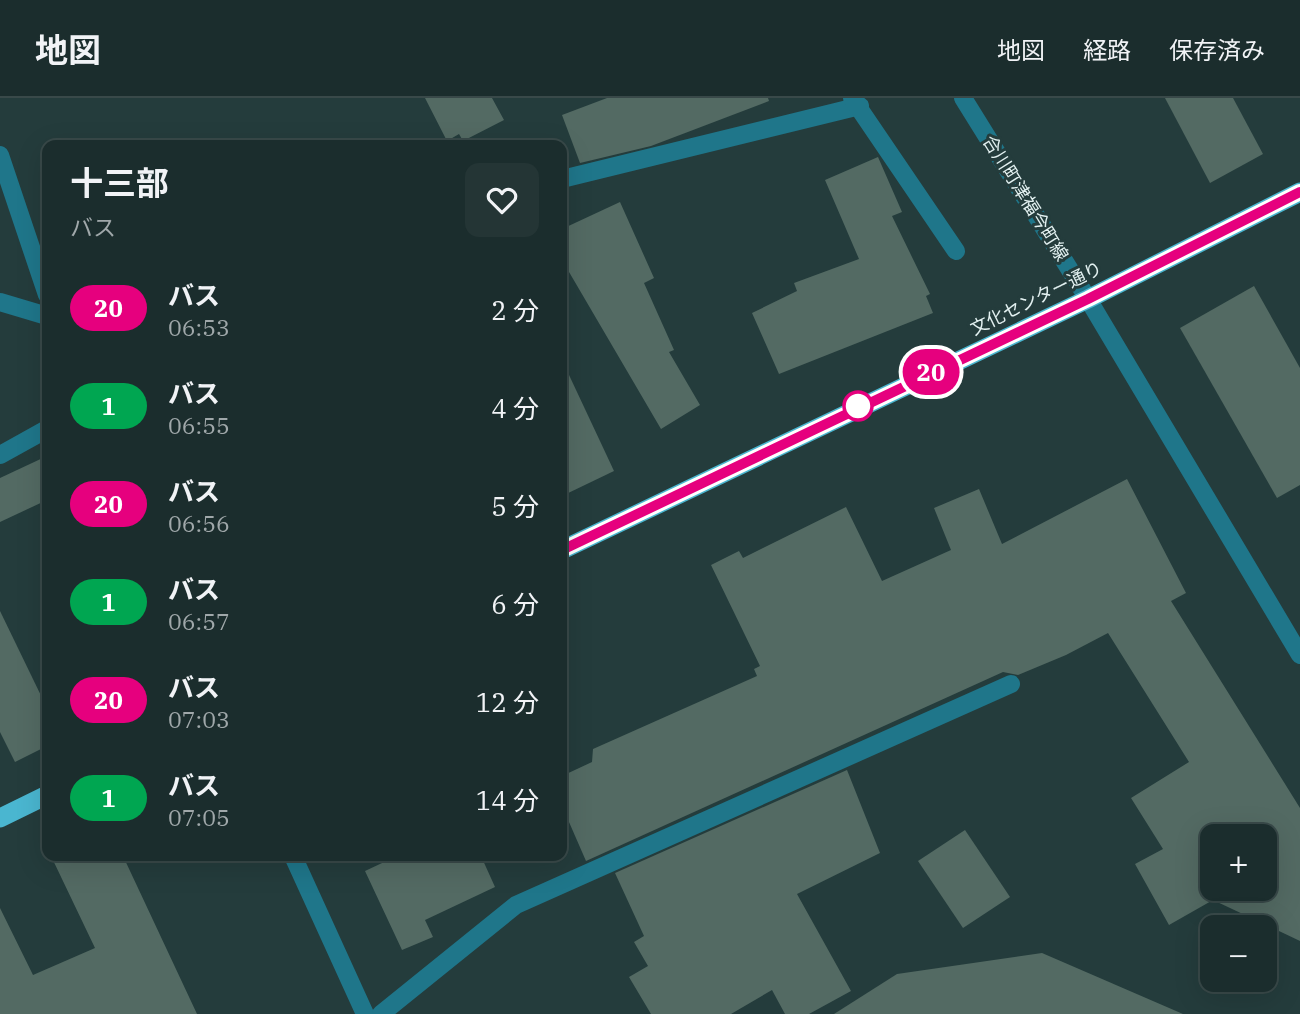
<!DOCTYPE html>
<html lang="ja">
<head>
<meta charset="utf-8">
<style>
  :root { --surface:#1b2d2d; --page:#243535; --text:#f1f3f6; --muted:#a0a8aa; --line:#394949 }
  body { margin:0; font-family:"IBM Plex Serif","Noto Sans JP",serif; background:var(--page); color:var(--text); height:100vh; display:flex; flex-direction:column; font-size:26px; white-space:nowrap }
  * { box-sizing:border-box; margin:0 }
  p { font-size:23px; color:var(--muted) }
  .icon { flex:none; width:38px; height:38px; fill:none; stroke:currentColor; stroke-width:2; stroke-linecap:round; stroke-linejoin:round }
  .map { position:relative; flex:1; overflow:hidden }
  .details { position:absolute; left:42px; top:42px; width:525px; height:721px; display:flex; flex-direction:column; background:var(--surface); border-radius:14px; box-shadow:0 7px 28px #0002,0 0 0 2px var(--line) }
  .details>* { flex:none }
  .badge { padding:0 14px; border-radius:23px; font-size:24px; line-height:46px }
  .tools { position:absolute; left:1200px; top:726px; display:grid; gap:14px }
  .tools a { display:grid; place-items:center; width:77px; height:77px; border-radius:14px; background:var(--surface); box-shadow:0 7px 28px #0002,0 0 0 2px var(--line); font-size:35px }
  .map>.badge { position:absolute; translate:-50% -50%; box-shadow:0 0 0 4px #fff }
  .round { display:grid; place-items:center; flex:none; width:74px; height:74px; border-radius:14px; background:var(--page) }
  .headline { display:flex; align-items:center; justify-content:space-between; height:119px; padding:0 28px }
  h1 { font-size:33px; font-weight:700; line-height:52px }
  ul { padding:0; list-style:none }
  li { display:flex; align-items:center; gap:21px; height:98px; padding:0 28px }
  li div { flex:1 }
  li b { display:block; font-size:26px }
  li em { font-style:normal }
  li .badge { min-width:77px; font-weight:700; text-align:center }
  header { display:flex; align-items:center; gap:42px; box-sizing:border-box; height:98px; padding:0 35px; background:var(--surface); border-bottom:2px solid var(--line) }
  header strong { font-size:33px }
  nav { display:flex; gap:38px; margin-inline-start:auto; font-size:24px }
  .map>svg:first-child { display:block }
</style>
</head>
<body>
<header>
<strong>地図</strong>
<nav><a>地図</a><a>経路</a><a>保存済み</a></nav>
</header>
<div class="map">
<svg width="1300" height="916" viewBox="0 0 1300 916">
  <rect width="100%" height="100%" fill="#243c3c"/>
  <!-- building -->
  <g fill="#536a63" fill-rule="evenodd">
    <path d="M425 0H492L504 22 463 43 459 36 447 43Z"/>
    <path d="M607 0H768L769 3 651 48 580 65 562 17Z"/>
    <path d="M1165 0H1233L1263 56 1210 85Z"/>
    <path d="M878 59 902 114 892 118 930 196 926 198 933 215 779 276 752 215 797 193 794 185 859 161 825 82Z"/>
    <path d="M620 104 654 180 644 185 674 252 669 254 700 307 661 331 562 162V131Z"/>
    <path d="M1254 188 1300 270V387L1277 400 1180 230Z"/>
    <path d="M562 262 614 373 562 398Z"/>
    <path d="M47 358V402L0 424V380Z"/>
    <path d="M1127 381 1186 495 1171 503 1300 710V843L1213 802 1169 827 1135 766 1163 751 1131 700 1189 664 1108 535 1066 557 1018 577 1003 574 586 763 562 708V678L592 664 593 651 757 578 754 571 760 568 711 467 739 453 743 460 846 409 882 483 951 452 934 410 979 391 1002 446ZM1213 738H1265V791H1213Z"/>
    <path d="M0 513 47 610V648L15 664 0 634Z"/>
    <path d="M847 672 880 755 797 796 851 893 809 916H785L772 892 731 916H651L629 879 648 868 634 844 644 838 615 775Z"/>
    <path d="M965 732 1010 799 963 830 918 763Z"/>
    <path d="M51 758H123L197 916H0V810L33 877 95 850Z"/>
    <path d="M397 758H481L495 789 425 822 433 839 402 852 365 773Z"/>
    <path d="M1042 855 1183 916H834L897 876Z"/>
  </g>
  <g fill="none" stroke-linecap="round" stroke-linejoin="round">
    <!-- service -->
    <g stroke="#1f768a" stroke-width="18">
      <path d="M562 81 860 8"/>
      <path d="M0 204 47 218"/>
    </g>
    <!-- minor -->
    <g stroke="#1f768a" stroke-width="18">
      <path d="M852 0 956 153"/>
      <path d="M0 57 47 197"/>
      <path d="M0 357 47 331"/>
      <path d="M293 758 365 916"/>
      <path d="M381 916 516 807 1011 586"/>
    </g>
    <!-- tertiary -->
    <path stroke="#1f768a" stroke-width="18" d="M963 0 1088 201 1300 557"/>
    <!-- trunk -->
    <g stroke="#4ab6d0" stroke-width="19">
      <path d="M562 452 1088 201 1300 94"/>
      <path d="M0 720 47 697"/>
    </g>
  </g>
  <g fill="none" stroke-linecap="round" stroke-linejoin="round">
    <!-- line casing -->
    <g stroke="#fff" stroke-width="16">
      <path id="line" d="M562 452 1088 201 1300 94"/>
    </g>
    <!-- line -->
    <use href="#line" stroke="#e6007e" stroke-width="10"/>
  </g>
  <!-- markers -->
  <circle fill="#fff" stroke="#e6007e" stroke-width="3.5" cx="858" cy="308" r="14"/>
  <g text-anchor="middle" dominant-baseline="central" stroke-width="6" stroke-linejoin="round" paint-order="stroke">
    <!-- street labels -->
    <g font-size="18" fill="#e3f1f1" stroke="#243c3c">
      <text transform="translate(1026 100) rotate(58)">合川町津福今町線</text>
      <text transform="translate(1036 200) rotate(-26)">文化センター通り</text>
    </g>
  </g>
</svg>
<div class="tools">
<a>+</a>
<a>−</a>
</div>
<b class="badge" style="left:931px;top:274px;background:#e6007e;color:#fff">20</b>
<section class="details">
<div class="headline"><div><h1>十三部</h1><p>バス</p></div><a class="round"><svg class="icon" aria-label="heart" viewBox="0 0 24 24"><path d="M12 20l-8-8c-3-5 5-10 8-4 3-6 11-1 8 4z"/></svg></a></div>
<ul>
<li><span class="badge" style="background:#e6007e;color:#fff">20</span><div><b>バス</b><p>06:53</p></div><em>2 分</em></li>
<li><span class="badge" style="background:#00a651;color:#fff">1</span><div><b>バス</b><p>06:55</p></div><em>4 分</em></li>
<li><span class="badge" style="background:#e6007e;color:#fff">20</span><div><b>バス</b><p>06:56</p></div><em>5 分</em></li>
<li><span class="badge" style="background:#00a651;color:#fff">1</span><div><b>バス</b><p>06:57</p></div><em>6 分</em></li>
<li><span class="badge" style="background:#e6007e;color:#fff">20</span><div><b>バス</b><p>07:03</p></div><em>12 分</em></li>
<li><span class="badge" style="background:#00a651;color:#fff">1</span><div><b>バス</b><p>07:05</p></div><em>14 分</em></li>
</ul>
</section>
</div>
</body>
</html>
